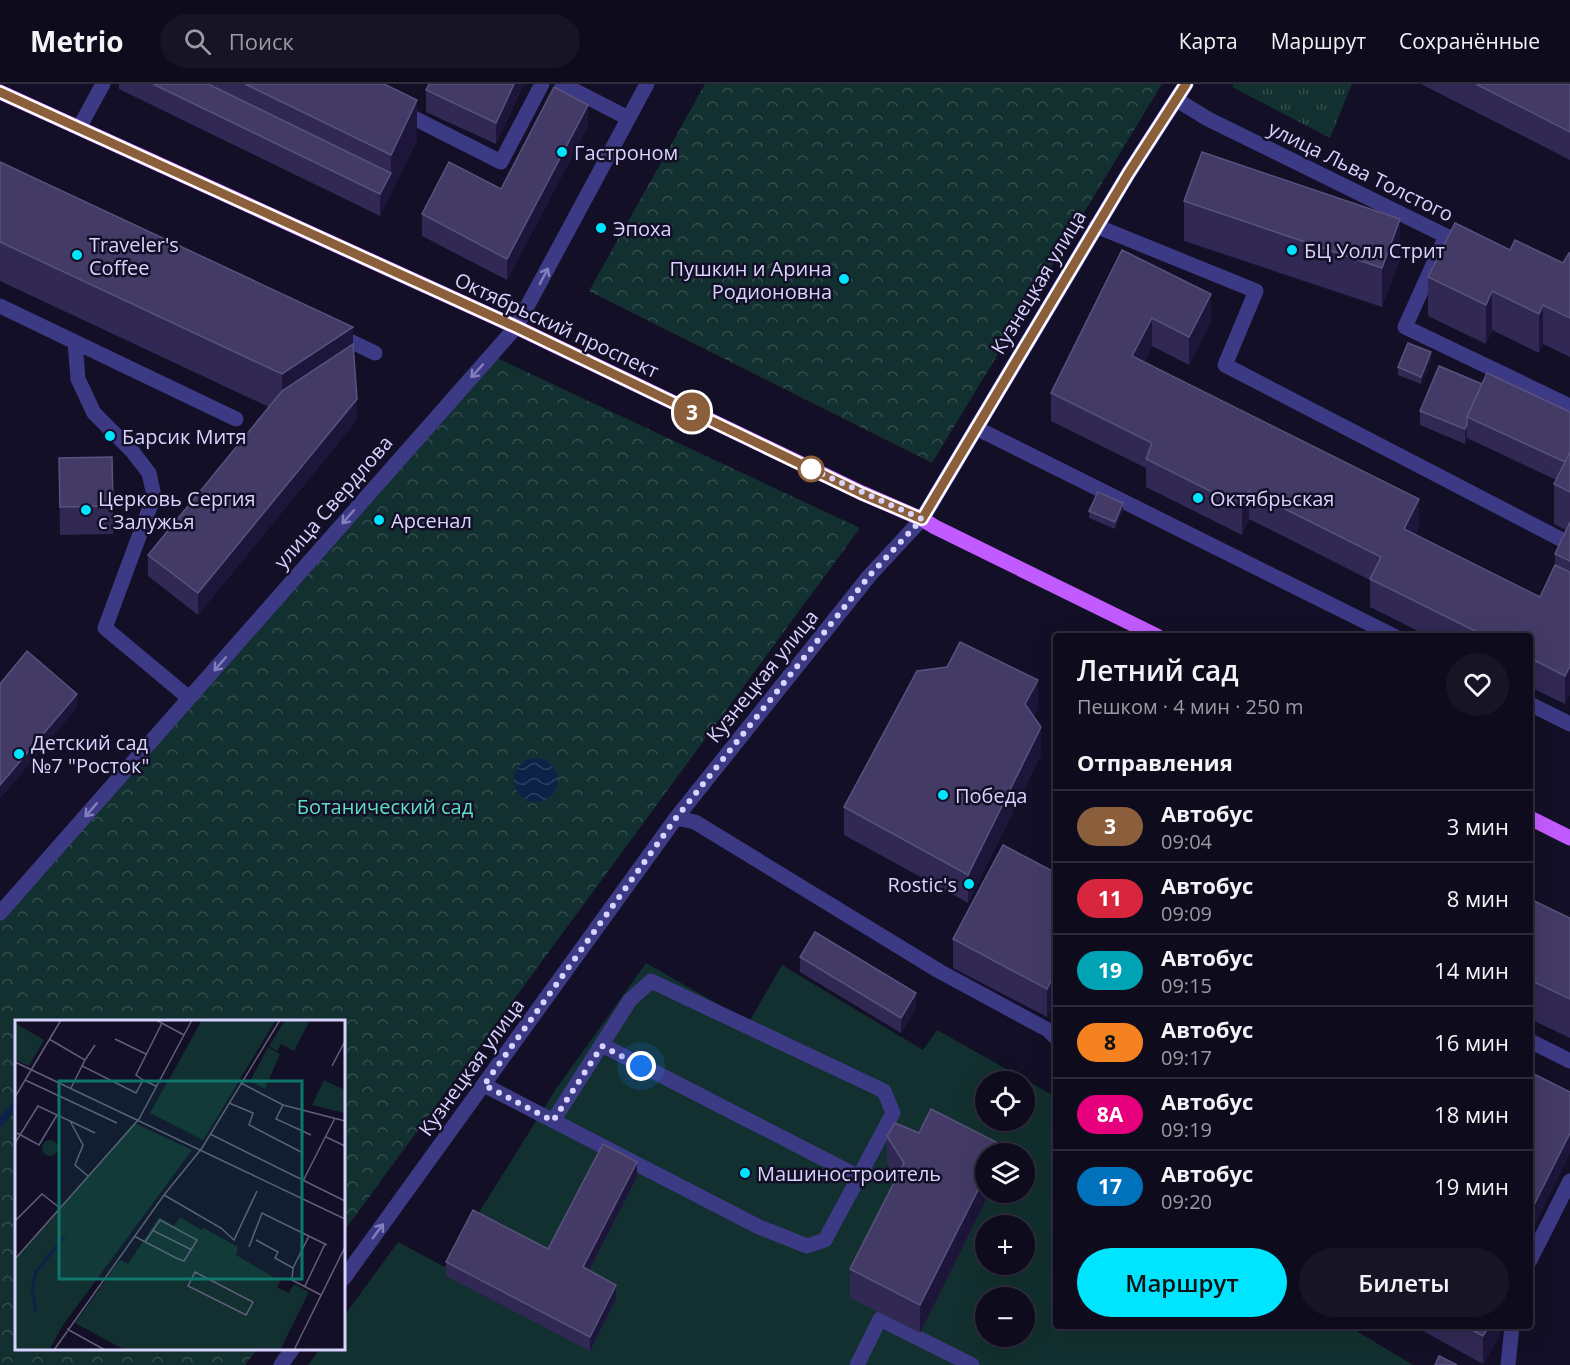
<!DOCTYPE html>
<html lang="ru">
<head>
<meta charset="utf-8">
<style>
  :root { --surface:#0e0b1c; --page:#171425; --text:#f1f3f6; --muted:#9b9ba3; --line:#2e2b3b; --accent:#00e5ff }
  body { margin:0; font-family:"Open Sans",sans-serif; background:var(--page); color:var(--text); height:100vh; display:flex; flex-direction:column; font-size:22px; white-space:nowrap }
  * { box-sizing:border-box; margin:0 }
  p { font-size:20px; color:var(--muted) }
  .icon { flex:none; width:33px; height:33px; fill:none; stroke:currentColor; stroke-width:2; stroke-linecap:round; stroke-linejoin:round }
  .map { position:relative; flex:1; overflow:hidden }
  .side { position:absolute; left:1053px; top:549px; width:480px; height:696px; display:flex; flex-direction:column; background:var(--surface); border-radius:6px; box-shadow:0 6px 24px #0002,0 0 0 2px var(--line) }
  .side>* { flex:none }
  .badge { padding:0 12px; border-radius:20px; font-size:21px; line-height:39px }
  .buttons { position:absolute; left:975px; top:987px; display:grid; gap:12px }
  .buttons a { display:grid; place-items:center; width:60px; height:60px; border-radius:50%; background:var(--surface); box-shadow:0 6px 24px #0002,0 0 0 2px var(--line); font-size:30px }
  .you { position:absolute; width:30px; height:30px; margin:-15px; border:4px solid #fff; border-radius:50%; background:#1a73e8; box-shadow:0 0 0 9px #1a73e833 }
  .map>.badge { position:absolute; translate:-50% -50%; box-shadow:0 0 0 3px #fff }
  h2 { padding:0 24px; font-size:22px; line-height:54px }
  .round { display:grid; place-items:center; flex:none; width:63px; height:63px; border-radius:32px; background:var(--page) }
  .head { display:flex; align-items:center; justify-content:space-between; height:102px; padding:0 24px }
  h1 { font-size:28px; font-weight:600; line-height:45px }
  .primary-button { display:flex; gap:12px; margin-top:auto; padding:12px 24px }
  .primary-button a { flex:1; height:69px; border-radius:36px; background:var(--accent); color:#111; font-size:24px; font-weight:600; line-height:69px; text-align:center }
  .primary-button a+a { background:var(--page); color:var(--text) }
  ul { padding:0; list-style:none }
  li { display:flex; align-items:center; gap:18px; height:72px; padding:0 24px; border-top:2px solid var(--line) }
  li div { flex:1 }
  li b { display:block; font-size:22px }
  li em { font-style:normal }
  li .badge { min-width:66px; font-weight:700; text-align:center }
  header { display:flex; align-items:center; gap:36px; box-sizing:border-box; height:84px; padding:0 30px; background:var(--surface); border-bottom:2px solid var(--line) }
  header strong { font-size:28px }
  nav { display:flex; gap:33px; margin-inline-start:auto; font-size:21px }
  .search { width:420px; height:54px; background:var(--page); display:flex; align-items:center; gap:15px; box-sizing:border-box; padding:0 21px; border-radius:33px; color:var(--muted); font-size:22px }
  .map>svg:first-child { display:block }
</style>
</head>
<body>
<header>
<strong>Metrio</strong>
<div class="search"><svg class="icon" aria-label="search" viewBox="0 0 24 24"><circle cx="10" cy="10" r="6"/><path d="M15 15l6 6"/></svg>Поиск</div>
<nav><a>Карта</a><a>Маршрут</a><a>Сохранённые</a></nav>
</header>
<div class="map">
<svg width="1570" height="1281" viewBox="0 0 1570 1281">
  <defs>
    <pattern id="grass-tufts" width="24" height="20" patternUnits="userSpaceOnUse" patternTransform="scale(1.5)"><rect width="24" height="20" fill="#12302f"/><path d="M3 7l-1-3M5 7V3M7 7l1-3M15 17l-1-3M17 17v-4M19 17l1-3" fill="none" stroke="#344d4e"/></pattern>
    <pattern id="park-crowns" width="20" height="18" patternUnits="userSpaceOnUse" patternTransform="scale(1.5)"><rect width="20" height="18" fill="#12302f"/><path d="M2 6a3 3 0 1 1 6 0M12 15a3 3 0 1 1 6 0" fill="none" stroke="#344d4e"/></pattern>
    <pattern id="water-waves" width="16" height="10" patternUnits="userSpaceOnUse" patternTransform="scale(1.5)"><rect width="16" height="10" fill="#0c2248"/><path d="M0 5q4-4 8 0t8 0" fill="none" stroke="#2f4163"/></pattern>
  </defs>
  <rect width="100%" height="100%" fill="#130f26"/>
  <!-- grass -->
  <path fill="url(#grass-tufts)" d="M1234 0H1352L1330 54 1232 3Z"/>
  <!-- park -->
  <g fill="url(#park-crowns)">
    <path d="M705 0H1162L932 379 589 207Z"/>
    <path d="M488 270 860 444 344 1147V938H16V1264L257 1265 245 1281H0V832Z"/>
  </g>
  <!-- garden -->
  <path fill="#12302f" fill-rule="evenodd" d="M646 879 749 938 782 881 923 966 937 946 1056 1013V1242H1348L1413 1281H308L320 1265 344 1264V1232L398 1158 445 1183 556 1005ZM986 998H1024V1036H986ZM986 1070H1024V1108H986ZM986 1142H1024V1180H986ZM986 1214H1024V1252H986Z"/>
  <!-- water -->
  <circle fill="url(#water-waves)" cx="536" cy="696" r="22"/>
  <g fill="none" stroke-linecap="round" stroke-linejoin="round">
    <!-- stream -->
    <path stroke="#0c2248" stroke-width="8" d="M0 1038 16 1021"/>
    <!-- lane -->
    <g stroke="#3d3a85" stroke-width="15">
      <path d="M562 0 628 34"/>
      <path d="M400 27 501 78 542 0"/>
      <path d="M79 44 103 0"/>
      <path d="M1096 142 1256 207 1225 281 1570 460"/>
      <path d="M1446 152 1405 243 1570 322"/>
      <path d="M0 222 75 258 78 295 94 329 132 367 149 389 154 412 105 544 189 614"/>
      <path d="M335 250 375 269"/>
      <path d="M75 258 236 335"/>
      <path d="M976 344 1394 552"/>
      <path d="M1530 620 1570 640"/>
      <path d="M676 734 695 738 939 887 1048 946 1056 954"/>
      <path d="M1530 957 1570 977"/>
      <path d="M602 961 859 1093"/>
      <path d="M484 1001 759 1143 807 1162 825 1156 893 1029 884 1007 651 897 630 916 553 1037"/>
      <path d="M1530 1176 1570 1097"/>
      <path d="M857 1281 880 1235 972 1281"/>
      <path d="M1508 1281 1512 1242"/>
    </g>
    <!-- street -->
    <g stroke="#3d3a85" stroke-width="15">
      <path d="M1177 16 1208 35 1446 152 1465 158"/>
      <path d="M0 829 516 243 647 0"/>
      <path d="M344 1194 676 734 870 491 922 435"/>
      <path d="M281 1281 293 1264"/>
    </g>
    <!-- secondary -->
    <path stroke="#6f6bff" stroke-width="15" d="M922 435 1128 90 1186 0"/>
    <!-- primary -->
    <g stroke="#c25bff" stroke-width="15">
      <path d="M0 8 516 243 862 409 922 435 935 443 1157 552"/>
      <path d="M1530 734 1570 754"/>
    </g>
  </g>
  <!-- wall -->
  <g fill="#312854">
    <path d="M119 0H384L417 56 380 132 119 5Z"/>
    <path d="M429 0H524L496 60 426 28V6Z"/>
    <path d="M1421 0H1570V76Z"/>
    <path d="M588 42 507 196 422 152V130L501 105Z"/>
    <path d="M0 78 353 260 357 336 198 531 148 492V471L269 323 0 197Z"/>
    <path d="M1184 117 1400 175 1382 223 1184 157Z"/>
    <path d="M1122 166 1211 238 1189 281 1152 262 1144 278 1419 443 1415 451 1540 513 1555 481V470L1566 446 1554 440V400L1556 396 1467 354 1465 360 1420 341V327L1482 300 1570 328V610L1565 620 1530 603V552H1428L1370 523V496L1249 435 1242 451 1146 403V384L1051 337V309Z"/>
    <path d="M1510 166 1563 179 1570 169V273L1543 260 1539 269 1492 246 1486 260 1428 232V193Z"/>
    <path d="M1431 276 1421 300 1398 291V283Z"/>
    <path d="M59 374 113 422V450L60 451Z"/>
    <path d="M1123 426 1115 445 1089 434V427Z"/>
    <path d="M1038 624 1033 632 1041 671 968 819 844 751V723Z"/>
    <path d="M1056 789V916L1047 933 953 884V855Z"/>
    <path d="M1530 815 1570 834V954L1530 935Z"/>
    <path d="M800 873 916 923 901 949 800 888Z"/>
    <path d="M919 1049 1000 1070 986 1108H990L920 1249 850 1214V1185L896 1094 887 1080V1052Z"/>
    <path d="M637 1093 589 1186 616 1215 590 1267 446 1192V1178L548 1165Z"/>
    <path d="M1414 1242H1500V1251L1483 1280Z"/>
  </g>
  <!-- shaded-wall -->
  <g fill="#1d163a">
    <path d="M514 0H524L496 60V39Z"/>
    <path d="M417 16V56L380 132V110L391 89V71Z"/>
    <path d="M588 21V42L507 196V175Z"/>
    <path d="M1400 135V175L1382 223V184Z"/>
    <path d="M1492 207V246L1486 260V221Z"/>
    <path d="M1211 210V238L1189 281V253Z"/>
    <path d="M1543 221V260L1539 269V230Z"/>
    <path d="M1152 234V262L1132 301V272Z"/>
    <path d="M353 243V282L282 329V290Z"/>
    <path d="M1431 268V276L1421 300V293Z"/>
    <path d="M357 315V336L198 531V509Z"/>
    <path d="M1467 340V354L1465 360V345Z"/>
    <path d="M1249 407V435L1242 451V423Z"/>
    <path d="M1419 415V443L1404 473V445Z"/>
    <path d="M1123 419V426L1115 445V438Z"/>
    <path d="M1570 582V610L1565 620V592Z"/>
    <path d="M1038 596V624L1025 648V620Z"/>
    <path d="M77 610V624L0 715V701Z"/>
    <path d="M1041 643V671L968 819V791Z"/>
    <path d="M1056 887V916L1047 933V905Z"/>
    <path d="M916 909V923L901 949V934Z"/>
    <path d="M1570 1049V1070L1530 1151V1129Z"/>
    <path d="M1000 1060V1070H996Z"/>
    <path d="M637 1078V1093L583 1198V1183Z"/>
    <path d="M986 1090V1108H990L920 1249V1221Z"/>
    <path d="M616 1201V1215L590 1267V1253Z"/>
    <path d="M1489 1242H1500V1251L1483 1280V1252Z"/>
  </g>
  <!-- building -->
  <g fill="#433a66" stroke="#5a527e" stroke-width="1.5">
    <path d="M153 0H208L391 89 380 110Z"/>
    <path d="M245 0H384L417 16 391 71Z"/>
    <path d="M429 0H514L496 39 426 6Z"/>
    <path d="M1476 0H1570V48Z"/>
    <path d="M554 3 588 21 507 175 422 130 449 78 501 105Z"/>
    <path d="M1202 68 1400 135 1382 184 1184 117Z"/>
    <path d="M0 78 353 243 282 290 0 158Z"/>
    <path d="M1455 139 1510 166 1515 156 1563 179 1569 169H1570V234L1543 221 1539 230 1492 207 1486 221 1428 193Z"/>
    <path d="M1122 166 1211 210 1189 253 1152 234 1132 272 1419 415 1404 445 1540 513 1555 481 1570 488V582L1565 592 1530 574V552H1485L1370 495 1381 473 1249 407 1242 423 1146 375 1152 359 1051 309Z"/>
    <path d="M1408 259 1431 268 1421 293 1398 283Z"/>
    <path d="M353 260 357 315 198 509 148 471 282 307Z"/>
    <path d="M1439 282 1482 300 1467 333V340L1465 345 1420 327Z"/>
    <path d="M1487 289 1570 328V368L1565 378 1467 333Z"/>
    <path d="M1570 368V408L1554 400Z"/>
    <path d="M112 373 113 422 60 423 59 374Z"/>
    <path d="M1098 408 1123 419 1115 438 1089 427Z"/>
    <path d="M1570 438V477L1555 470Z"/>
    <path d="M960 558 1038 596 1025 620 1041 643 968 791 844 723 917 587 947 583Z"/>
    <path d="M27 567 77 610 0 701V600Z"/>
    <path d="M1003 761 1056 789V887L1047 905 953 855Z"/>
    <path d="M1530 815 1570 834V915L1530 896Z"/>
    <path d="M815 848 916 909 901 934 800 873Z"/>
    <path d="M1530 988 1570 1008V1049L1530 1129Z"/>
    <path d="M931 1025 1000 1060 996 1070H986V1090L920 1221 850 1185 904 1079 887 1052 895 1039 919 1049Z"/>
    <path d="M603 1060 637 1078 583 1183 616 1201 590 1253 446 1178 473 1126 548 1165Z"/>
    <path d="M1464 1242H1489L1483 1252Z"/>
    <path d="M1439 1272 1457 1281H1435Z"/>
  </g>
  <!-- one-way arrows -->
  <defs><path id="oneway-shaft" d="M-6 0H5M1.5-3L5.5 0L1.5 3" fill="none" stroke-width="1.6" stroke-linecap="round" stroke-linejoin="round" transform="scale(1.5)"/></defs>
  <g stroke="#837fbc">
    <use href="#oneway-shaft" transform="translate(544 192) rotate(-62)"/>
    <use href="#oneway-shaft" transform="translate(477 287) rotate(132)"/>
    <use href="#oneway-shaft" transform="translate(348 433) rotate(131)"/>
    <use href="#oneway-shaft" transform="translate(220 580) rotate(131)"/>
    <use href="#oneway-shaft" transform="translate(91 726) rotate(131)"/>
    <use href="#oneway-shaft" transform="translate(378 1147) rotate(-54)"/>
  </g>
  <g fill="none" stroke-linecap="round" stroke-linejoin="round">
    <!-- line casing -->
    <g stroke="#fff" stroke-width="14">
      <path id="line" d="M0 8 516 243 861 409 922 435 1128 90 1186 0"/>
    </g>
    <!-- line -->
    <use href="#line" stroke="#8b5e3c" stroke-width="9"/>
    <!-- walk -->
    <path stroke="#d9d4ff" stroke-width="6" stroke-dasharray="0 10.8" d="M641 982 602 962 553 1037 484 1001 676 734 870 491 922 435 809 384 811 385"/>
  </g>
  <!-- markers -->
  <g fill="#00e5ff" stroke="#130f26" stroke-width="2">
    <circle cx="562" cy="68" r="6"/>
    <circle cx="601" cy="144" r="6"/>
    <circle cx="1292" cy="166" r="6"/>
    <circle cx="77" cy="171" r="6"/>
    <circle cx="844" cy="195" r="6"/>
    <circle cx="110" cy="352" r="6"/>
    <circle cx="1198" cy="414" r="6"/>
    <circle cx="86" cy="426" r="6"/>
    <circle cx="379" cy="436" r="6"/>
    <circle cx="19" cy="670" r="6"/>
    <circle cx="943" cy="711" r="6"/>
    <circle cx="969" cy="800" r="6"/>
    <circle cx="745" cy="1089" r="6"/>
  </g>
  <circle fill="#fff" stroke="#8b5e3c" stroke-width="3" cx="811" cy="385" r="12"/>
  <g text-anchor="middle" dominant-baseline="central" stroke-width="5" stroke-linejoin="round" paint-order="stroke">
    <!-- poi labels -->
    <g font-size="20" fill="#d9d4ff" stroke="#130f26" text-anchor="start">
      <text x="574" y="68">Гастроном</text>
      <text x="613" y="144">Эпоха</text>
      <text x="89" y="160">Traveler's<tspan x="89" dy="23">Coffee</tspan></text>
      <text x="1304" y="166">БЦ Уолл Стрит</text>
      <text x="832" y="184" text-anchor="end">Пушкин и Арина<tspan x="832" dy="23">Родионовна</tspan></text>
      <text x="122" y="352">Барсик Митя</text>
      <text x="98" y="414">Церковь Сергия<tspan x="98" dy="23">с Залужья</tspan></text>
      <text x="1210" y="414">Октябрьская</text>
      <text x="391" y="436">Арсенал</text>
      <text x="31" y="658">Детский сад<tspan x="31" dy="23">№7 "Росток"</tspan></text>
      <text x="955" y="711">Победа</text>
      <text x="957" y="800" text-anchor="end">Rostic's</text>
      <text x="757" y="1089">Машиностроитель</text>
    </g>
    <!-- street labels -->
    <g font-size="20" fill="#d9d4ff" stroke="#130f26">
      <text transform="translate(1361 87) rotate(26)">улица Льва Толстого</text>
      <text transform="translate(1038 198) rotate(-59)">Кузнецкая улица</text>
      <text transform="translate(557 241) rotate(25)">Октябрьский проспект</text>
      <text transform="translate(333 418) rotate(-49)">улица Свердлова</text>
      <text transform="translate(762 592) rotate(-51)">Кузнецкая улица</text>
      <text transform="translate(471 983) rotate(-54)">Кузнецкая улица</text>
    </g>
    <!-- park labels -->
    <g font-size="20" fill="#5fe0c0" stroke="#130f26">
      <text x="385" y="722">Ботанический сад</text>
    </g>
  </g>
  <!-- overview -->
  <g transform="translate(15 936)">
    <rect width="330" height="330" fill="#130f26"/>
    <path d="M270 0 294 2 279 31 266 24 262 31 254 26ZM253 27 265 34 250 69 235 61ZM309 60 330 70V93L297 85Z" fill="#12302f"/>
    <path d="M187 0H261L188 120 135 93ZM0 3 29 20 14 46 0 40ZM119 103 177 130 48 305 34 330H0V240ZM27 128a8 8 0 1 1 16 0a8 8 0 1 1-16 0Z" fill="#12302f"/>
    <path d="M144 197 159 206 165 197 186 210 189 208 223 227 221 235 265 261 262 267 274 273 279 264 294 272 265 330H110L60 303 105 240 113 244Z" fill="#12302f"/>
    <path fill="none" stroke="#0c2248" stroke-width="3" d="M21 292 17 269 21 252 50 216"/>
    <path fill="none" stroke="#625e7d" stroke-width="1.5" d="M141 0 169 15M34 19 70 40 67 46 121 73 128 60 141 66M100 19 131 34M70 40 80 25M0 42 330 199M317 46 330 21M10 60 102 103M128 60 121 55 147 3M226 63 268 85 330 101M56 68 67 46M0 77 46 0M214 83 238 93 234 105 288 133M268 85 261 99 296 115M55 101 80 113M2 113 24 125 42 95M195 114 330 181M311 117 330 126M0 123 23 86 55 101 68 125 60 145 73 156M288 161 320 98M149 175 206 208 219 220 242 171M0 201 27 174 45 188M137 210 177 230M119 216 161 238 169 241 182 220 145 200 130 222M241 220 263 232 260 238 278 248 277 260 306 275M234 227 247 193 312 225M0 239 124 99 177 0M278 248 294 216M180 252 238 282 231 295 173 266ZM290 266 310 224M52 309 90 330M39 330 149 175 187 128 265 0M279 330 330 227"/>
    <path fill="#0f766e" fill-opacity="0.15" stroke="#0f766e" stroke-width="3" d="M44 61H287V259H44Z"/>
    <rect width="330" height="330" fill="none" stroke="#d9d4ff" stroke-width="3"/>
  </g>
</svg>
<div class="buttons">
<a><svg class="icon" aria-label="locate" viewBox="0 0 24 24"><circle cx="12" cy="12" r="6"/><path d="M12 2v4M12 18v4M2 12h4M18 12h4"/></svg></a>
<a><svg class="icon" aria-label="layers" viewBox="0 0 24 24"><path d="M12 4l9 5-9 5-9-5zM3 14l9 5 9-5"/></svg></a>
<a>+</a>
<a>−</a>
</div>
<div class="you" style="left:641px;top:982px"></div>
<b class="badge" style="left:692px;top:328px;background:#8b5e3c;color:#fff">3</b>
<section class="side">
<div class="head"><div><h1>Летний сад</h1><p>Пешком · 4 мин · 250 m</p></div><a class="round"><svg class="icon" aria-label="heart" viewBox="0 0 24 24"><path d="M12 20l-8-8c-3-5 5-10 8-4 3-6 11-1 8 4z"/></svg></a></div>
<h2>Отправления</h2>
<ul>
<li><span class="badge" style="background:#8b5e3c;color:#fff">3</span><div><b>Автобус</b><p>09:04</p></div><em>3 мин</em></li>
<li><span class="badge" style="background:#d7263d;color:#fff">11</span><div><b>Автобус</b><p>09:09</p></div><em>8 мин</em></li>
<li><span class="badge" style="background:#00a3b4;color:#fff">19</span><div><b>Автобус</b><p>09:15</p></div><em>14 мин</em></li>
<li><span class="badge" style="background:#f58220;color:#111">8</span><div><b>Автобус</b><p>09:17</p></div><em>16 мин</em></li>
<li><span class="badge" style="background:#e6007e;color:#fff">8А</span><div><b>Автобус</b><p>09:19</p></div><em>18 мин</em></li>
<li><span class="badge" style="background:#0072bc;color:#fff">17</span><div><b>Автобус</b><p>09:20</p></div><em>19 мин</em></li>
</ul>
<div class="primary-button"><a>Маршрут</a><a>Билеты</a></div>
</section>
</div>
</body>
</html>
